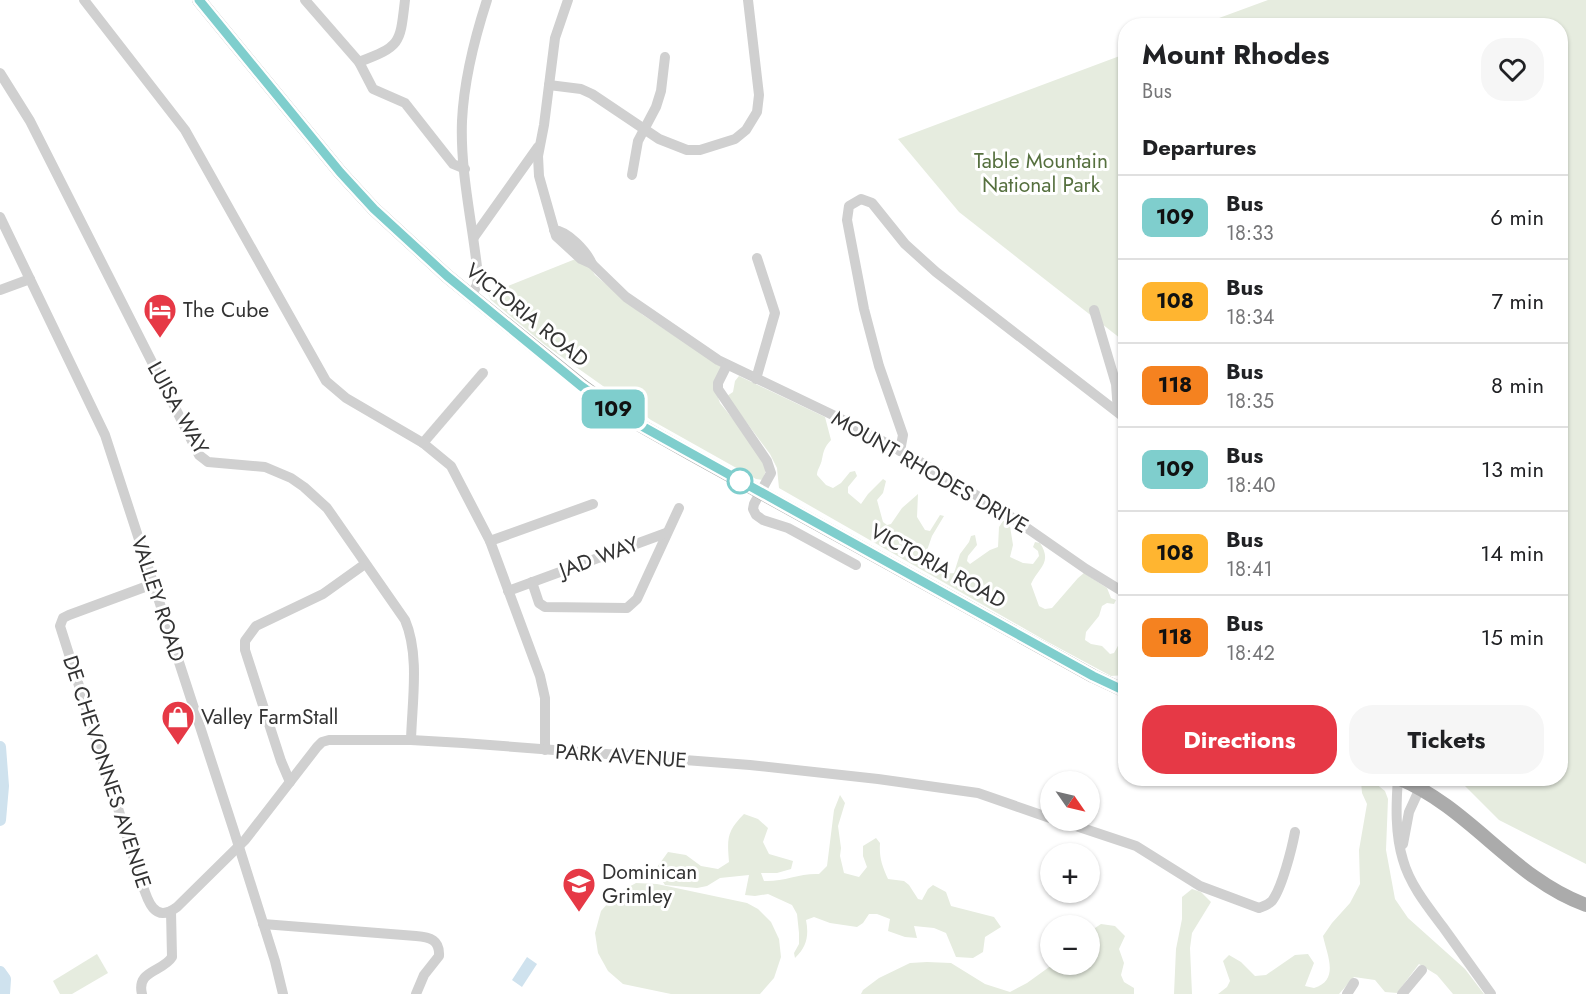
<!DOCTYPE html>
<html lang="en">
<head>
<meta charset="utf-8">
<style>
  :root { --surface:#fff; --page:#f6f6f6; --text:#202124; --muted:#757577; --line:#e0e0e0; --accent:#e63946 }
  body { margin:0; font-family:Jost,sans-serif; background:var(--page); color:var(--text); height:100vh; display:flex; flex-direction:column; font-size:22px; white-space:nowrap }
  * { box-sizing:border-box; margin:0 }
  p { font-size:20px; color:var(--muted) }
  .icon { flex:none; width:33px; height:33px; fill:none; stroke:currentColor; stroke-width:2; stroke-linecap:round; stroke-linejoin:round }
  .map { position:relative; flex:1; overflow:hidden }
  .drawer { position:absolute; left:1118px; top:18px; width:450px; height:768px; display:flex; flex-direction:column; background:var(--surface); border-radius:24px; box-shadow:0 2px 4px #0004 }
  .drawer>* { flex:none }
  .badge { padding:0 12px; border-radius:9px; font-size:21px; line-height:39px }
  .needle { width:39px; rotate:124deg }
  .controls { position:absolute; left:1040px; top:771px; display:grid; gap:12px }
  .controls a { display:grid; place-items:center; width:60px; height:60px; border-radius:50%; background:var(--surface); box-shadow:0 2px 4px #0004; font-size:30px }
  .map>.badge { position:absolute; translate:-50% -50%; box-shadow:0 0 0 3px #fff }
  h2 { padding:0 24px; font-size:22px; line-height:54px }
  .round { display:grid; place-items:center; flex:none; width:63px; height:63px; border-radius:24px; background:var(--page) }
  .overview { display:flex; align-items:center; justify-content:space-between; height:102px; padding:0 24px }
  h1 { font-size:28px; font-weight:700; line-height:45px }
  .primary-button { display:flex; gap:12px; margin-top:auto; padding:12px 24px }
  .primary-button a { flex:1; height:69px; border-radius:24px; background:var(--accent); color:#fff; font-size:24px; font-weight:700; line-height:69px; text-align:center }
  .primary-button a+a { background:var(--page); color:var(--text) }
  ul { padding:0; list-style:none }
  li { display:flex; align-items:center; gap:18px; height:84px; padding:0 24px; border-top:2px solid var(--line) }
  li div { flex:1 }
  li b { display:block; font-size:22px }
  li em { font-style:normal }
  li .badge { min-width:66px; font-weight:700; text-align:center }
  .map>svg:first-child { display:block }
</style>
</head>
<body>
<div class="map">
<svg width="1586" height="994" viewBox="0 0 1586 994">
  <rect width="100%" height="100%" fill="#fff"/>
  <!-- green -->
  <g fill="#e6ecdf">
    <path d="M1268 0H1586V864L1499 820 1458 779 1560 778V26L1200 25Z"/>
    <path d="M1125 54V342L959 212 898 139Z"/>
    <path d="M583 256 595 275 643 315 722 367 714 386 720 403 741 429 767 466 763 480 756 479 651 420 545 345 491 300 488 294Z"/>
    <path d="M739 376 825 417 831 440C824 448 824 450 822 459 821 466 817 469 817 475L826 485 833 488 841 483 850 472 855 471 857 476 848 487V493L861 504 868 494 883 479 886 481 883 493 877 500 883 522 887 525 891 524 902 508 918 494 917 517 925 530 930 531 940 515 944 516 932 536 925 556C928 566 943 575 954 573L960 554 969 542 971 536 975 535 977 545 968 556 967 561 970 564 990 550 998 547 999 527 1003 521 1009 520 1013 545 1010 557 1023 563 1033 564 1039 556 1038 551 1033 547 1035 542 1040 543C1053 563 1038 568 1031 584L1039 606 1045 609 1052 608 1078 578 1084 573 1107 588 1111 598 1116 600 1114 604 1107 603 1102 606 1099 616 1086 632 1085 640 1091 644 1102 646 1110 654 1114 653 1124 635 1123 626 1125 620V675L1111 676 1046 641 779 488 777 468 770 454 727 396 733 392 735 381Z"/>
    <path d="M1367 778 1370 779 1385 791 1388 799 1386 850 1395 899 1408 918 1465 969 1484 994H1453L1437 975 1419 964 1397 993 1385 992 1375 980 1354 977 1339 994H1218L1227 987 1230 981 1223 961 1229 955 1241 962 1255 976 1266 975 1295 955 1308 954 1314 963 1305 986 1314 988C1340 980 1327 955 1323 936L1332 923 1350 903 1360 884 1359 850 1367 804 1362 793 1361 781Z"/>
    <path d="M840 795 845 803 838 826 841 848 840 856 844 873 859 877 867 867 863 856V846L876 838 880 843C879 857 882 866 888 879L904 881 909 885 918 899 922 900 928 889 933 885 946 892 951 906 994 917 1001 927 985 937 983 952 973 958 956 957 946 933 934 928 914 926 917 938 905 937 888 931 890 919 877 914H869L863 923 857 927 830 923 814 917 806 920C809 935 807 947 795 958L794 953 799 944V933L797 914 792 905 768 894 755 896 745 895 749 875 720 878 707 886 697 888 665 885 655 870 668 852 686 855 701 866 718 869 729 862C727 838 727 831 744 814L758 819 768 828 763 842 769 854 793 861 791 869 777 873H761L764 881C783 882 800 873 819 874L827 866 834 810Z"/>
    <path d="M636 883 657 884 747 903 758 909 771 922 779 939 781 957 774 978 760 994H671L623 984 608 971 598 953 595 933 601 911 616 894Z"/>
    <path d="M1192 889 1201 892 1211 902 1192 933 1190 948 1192 994H1174L1176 949 1182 919V897Z"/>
    <path d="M1101 924 1115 926 1125 936 1119 949 1124 963 1121 975 1124 982 1134 988V994H861L863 990 879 978 910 963 927 962 951 963 985 984 1010 992 1027 983 1052 965 1089 964V932Z"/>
    <path d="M97 954 108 973 72 994H60L53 981Z"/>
  </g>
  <!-- water -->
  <path fill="#cfe2ee" d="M527 957 537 964 522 987 512 980Z"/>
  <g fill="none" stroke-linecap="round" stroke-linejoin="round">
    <!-- river -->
    <g stroke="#cfe2ee" stroke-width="12">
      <path d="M0 747 3 786 0 820"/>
      <path d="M0 972 5 979 4 994"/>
    </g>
    <!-- minor -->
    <g stroke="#d0d0d0" stroke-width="10">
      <path d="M84 0 185 130 326 381 346 398 423 443 451 466 490 541 540 676 545 698V750"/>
      <path d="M305 0 359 62 373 89 405 103 453 164 465 169"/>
      <path d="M568 0 555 38 544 125 538 156 539 176 556 236 581 259 592 264 626 297 718 360 837 417 912 457 1001 510 1086 569 1125 593"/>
      <path d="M359 62C401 46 400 44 405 0"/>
      <path d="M0 73 30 121 199 455 208 462 265 467 291 478 304 487 327 508 405 620C420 655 412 702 411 740"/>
      <path d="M549 85 581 89 592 94 659 139 687 150H700L735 139 746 130 757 112 759 95 748 0"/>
      <path d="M632 175 638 141 656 107 661 91 665 57"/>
      <path d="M0 217 105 435 234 831 275 961 283 994"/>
      <path d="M554 230C568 231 587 252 592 264"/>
      <path d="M474 237 538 147"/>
      <path d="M0 290 30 279"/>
      <path d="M471 296 477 285 478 276C473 225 460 173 462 121 464 79 474 40 487 0"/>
      <path d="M1094 310 1116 384 1118 412"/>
      <path d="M727 365 718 383V389L767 461 771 473 754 504 753 509 756 515 763 520 788 528 856 565"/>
      <path d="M756 379 775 313 757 258"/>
      <path d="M423 443 483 373"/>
      <path d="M900 451 903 435 879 366 864 309 847 220 849 206 861 199 872 203 905 244 936 272 1125 418"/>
      <path d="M490 541 593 504"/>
      <path d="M532 582 539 603 545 607 627 608 637 599 679 508"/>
      <path d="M153 584 69 615 63 618 60 626 137 868C145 888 149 928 177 907L245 840 317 747 322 742 329 740H411L463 743 750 765 878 779 978 793 1050 818"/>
      <path d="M508 591 666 533"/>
      <path d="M1398 778C1396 805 1395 834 1403 860 1410 885 1428 907 1443 927 1459 949 1475 972 1491 994"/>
      <path d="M290 782 281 761 256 684 245 650V641L256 626 323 594 365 564"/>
      <path d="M1058 820 1136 846 1200 886 1259 908C1264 906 1268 905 1272 901 1282 888 1292 848 1295 832"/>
      <path d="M1403 844 1409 812 1420 788"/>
      <path d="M263 924 416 936C430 937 440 940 439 956L424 975 416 994"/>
      <path d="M142 994C136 970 163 972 172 957L171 911"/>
      <path d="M1347 994 1354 983"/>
      <path d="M1402 994 1422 970"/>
    </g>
    <!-- major -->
    <g stroke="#ababab" stroke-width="14">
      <path d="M199 0 340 172 374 209 447 276 581 385 622 415 691 454 1093 676 1125 691"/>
      <path d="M1398 778C1471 808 1512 878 1586 905"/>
    </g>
  </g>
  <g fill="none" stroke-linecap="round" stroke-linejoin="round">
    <!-- line casing -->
    <g stroke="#fff" stroke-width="14">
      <path id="line" d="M199 0 340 172 374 209 447 276 581 386 622 415 674 444 1093 676 1125 691"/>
    </g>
    <!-- line -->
    <use href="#line" stroke="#7fcecd" stroke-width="9"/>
  </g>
  <!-- icons -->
  <defs>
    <g id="hotel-pin" transform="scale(1.725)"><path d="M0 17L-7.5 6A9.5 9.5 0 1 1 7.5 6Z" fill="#e63946" stroke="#fff"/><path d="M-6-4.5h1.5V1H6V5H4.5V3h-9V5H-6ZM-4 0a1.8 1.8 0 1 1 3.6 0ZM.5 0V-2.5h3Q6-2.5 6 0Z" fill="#fff"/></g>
    <g id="shop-pin" transform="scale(1.725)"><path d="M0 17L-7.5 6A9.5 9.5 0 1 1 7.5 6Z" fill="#e63946" stroke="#fff"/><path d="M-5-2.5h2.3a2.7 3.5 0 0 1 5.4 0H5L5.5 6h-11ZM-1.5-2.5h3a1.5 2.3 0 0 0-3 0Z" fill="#fff"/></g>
    <g id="school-pin" transform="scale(1.725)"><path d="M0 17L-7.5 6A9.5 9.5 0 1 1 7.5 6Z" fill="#e63946" stroke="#fff"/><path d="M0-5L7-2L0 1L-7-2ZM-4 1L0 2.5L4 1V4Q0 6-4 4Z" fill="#fff"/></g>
  </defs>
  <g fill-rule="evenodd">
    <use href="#hotel-pin" x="160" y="310"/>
    <use href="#shop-pin" x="178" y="717"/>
    <use href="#school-pin" x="579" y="884"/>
  </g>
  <!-- markers -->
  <circle fill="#fff" stroke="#7fcecd" stroke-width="3" cx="740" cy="481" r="12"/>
  <g text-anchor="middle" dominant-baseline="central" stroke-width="6" stroke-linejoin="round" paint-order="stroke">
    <!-- park labels -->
    <g font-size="21" fill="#56703f" stroke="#fff">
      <text x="1041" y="161">Table Mountain<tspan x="1041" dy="24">National Park</tspan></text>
    </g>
    <!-- poi labels -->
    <g font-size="21" fill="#333" stroke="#fff" text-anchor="start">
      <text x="183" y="310">The Cube</text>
      <text x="201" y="717">Valley FarmStall</text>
      <text x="602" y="872">Dominican<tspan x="602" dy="24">Grimley</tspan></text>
    </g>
    <!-- street labels -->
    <g font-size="21" fill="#333" stroke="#fff">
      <text transform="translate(527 315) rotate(39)">VICTORIA ROAD</text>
      <text transform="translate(178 408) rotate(61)">LUISA WAY</text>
      <text transform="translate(930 472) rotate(30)">MOUNT RHODES DRIVE</text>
      <text transform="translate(599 557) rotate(-20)">JAD WAY</text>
      <text transform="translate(938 566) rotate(29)">VICTORIA ROAD</text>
      <text transform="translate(158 599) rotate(72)">VALLEY ROAD</text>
      <text transform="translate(621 756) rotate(4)">PARK AVENUE</text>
      <text transform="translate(107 772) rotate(72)">DE CHEVONNES AVENUE</text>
    </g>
  </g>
</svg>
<div class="controls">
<a><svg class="needle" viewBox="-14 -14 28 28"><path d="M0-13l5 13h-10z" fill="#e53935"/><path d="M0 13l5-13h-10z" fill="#757577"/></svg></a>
<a>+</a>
<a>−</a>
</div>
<b class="badge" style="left:613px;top:409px;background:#7fcecd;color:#111">109</b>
<section class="drawer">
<div class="overview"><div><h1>Mount Rhodes</h1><p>Bus</p></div><a class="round"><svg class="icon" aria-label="heart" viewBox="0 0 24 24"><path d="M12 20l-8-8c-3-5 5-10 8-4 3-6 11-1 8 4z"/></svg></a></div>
<h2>Departures</h2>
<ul>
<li><span class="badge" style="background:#7fcecd;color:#111">109</span><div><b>Bus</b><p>18:33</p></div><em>6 min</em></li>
<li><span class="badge" style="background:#ffb530;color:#111">108</span><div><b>Bus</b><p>18:34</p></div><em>7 min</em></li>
<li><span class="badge" style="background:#f58220;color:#111">118</span><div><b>Bus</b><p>18:35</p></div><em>8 min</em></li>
<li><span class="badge" style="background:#7fcecd;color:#111">109</span><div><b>Bus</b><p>18:40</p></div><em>13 min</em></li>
<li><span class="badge" style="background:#ffb530;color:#111">108</span><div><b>Bus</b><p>18:41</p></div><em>14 min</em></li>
<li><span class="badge" style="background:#f58220;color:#111">118</span><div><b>Bus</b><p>18:42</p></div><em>15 min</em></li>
</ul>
<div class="primary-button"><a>Directions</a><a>Tickets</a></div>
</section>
</div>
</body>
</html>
